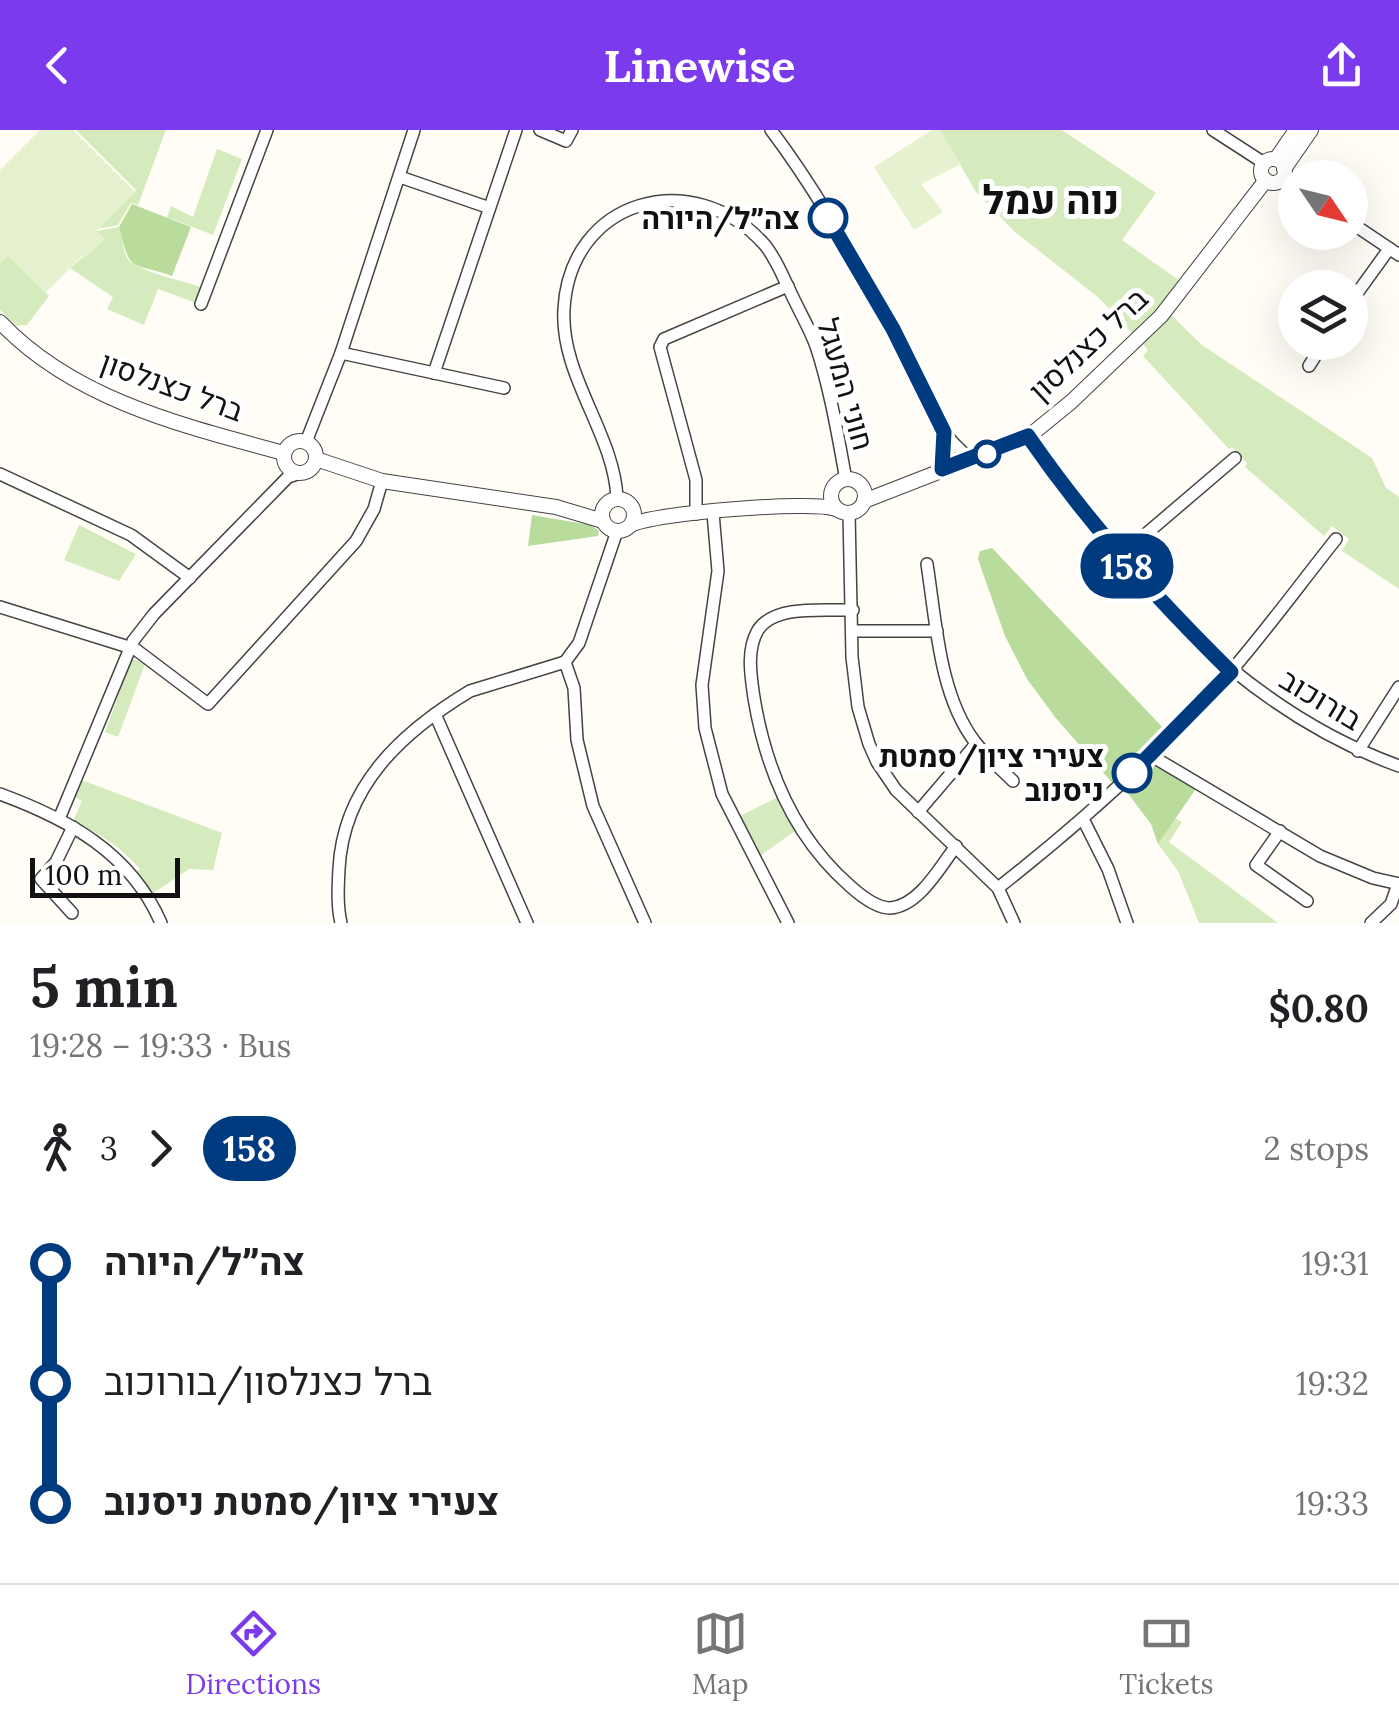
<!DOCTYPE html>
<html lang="en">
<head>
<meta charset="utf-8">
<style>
  :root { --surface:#fff; --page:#f2f2f2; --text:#202124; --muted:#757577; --line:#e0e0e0; --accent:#7c3aed }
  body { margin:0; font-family:Lora,Heebo,serif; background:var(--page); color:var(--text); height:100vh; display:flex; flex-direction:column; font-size:38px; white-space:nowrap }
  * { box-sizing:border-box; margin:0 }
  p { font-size:32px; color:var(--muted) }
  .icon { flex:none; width:55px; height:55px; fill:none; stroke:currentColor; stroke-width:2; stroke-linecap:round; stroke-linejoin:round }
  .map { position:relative; height:793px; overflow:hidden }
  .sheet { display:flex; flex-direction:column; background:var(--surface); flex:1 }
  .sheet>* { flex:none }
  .badge { padding:0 20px; border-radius:32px; font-size:35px; line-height:65px }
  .needle { width:65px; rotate:125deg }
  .buttons { position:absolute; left:1278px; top:30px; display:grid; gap:20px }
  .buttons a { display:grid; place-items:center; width:90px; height:90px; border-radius:50%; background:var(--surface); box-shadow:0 10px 40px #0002; font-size:50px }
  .scale { position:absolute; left:30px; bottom:25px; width:150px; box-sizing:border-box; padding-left:10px; border:5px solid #111; border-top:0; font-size:28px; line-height:35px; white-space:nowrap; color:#111; -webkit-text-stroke:8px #fff; paint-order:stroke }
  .map>.badge { position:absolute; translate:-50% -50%; box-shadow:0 0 0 5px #fff }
  .legs { display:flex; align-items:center; gap:15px; height:110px; padding:0 30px; font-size:32px }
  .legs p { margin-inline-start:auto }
  .head { display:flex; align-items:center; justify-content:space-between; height:170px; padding:0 30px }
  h1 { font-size:55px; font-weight:700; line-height:75px }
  ul { padding:0 30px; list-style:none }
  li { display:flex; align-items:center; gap:35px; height:120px; font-size:38px }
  li i { display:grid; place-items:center; width:15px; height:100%; margin:0 12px; background:currentColor }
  li i::after { content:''; width:25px; height:25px; margin:-12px; border:8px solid; border-radius:50%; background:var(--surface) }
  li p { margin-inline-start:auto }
  li:first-child i { background:linear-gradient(#0000 50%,currentColor 0) }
  li:last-child i { background:linear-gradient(currentColor 50%,#0000 0) }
  header { display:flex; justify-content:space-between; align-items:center; height:130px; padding:0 30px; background:var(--accent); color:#fff; font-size:45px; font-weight:700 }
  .menu { display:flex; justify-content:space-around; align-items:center; height:140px; border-top:2px solid var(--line); background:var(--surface); font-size:28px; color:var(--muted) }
  .menu a { display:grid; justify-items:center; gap:5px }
  .menu .active { color:var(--accent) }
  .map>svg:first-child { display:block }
</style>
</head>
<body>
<header><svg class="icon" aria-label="back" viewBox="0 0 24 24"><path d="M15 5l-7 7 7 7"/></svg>Linewise<svg class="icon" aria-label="share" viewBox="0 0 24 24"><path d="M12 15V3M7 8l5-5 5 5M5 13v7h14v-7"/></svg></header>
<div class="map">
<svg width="1399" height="793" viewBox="0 0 1399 793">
  <rect width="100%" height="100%" fill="#fffdf5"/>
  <!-- green -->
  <g fill="#d5ebbd">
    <path d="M76 0H166L138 75 131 73 118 95 98 99 136 60Z"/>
    <path d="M940 0H1062L1156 63 1122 110 1180 151 1161 175 1202 215 1372 328 1386 358 1399 367V459L1342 421 1349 409 1332 396 1324 406 1245 337 1247 333 1232 317 1229 319 1143 226 1148 220 1099 168 1015 102 976 62Z"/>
    <path d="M217 19 242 29 213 105 167 87 171 76 193 87Z"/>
    <path d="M119 97C122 106 123 120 127 128 134 140 186 152 201 157L196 173 158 159 144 195 107 179 113 167 70 138 104 109 96 101Z"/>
    <path d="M8 125 49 166 27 195 16 196 0 180V133Z"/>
    <path d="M79 395 136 424 119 451 64 430Z"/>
    <path d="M132 529 145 534 118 607 105 602Z"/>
    <path d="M79 649 222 703 213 740 189 739 149 766 134 744 140 739C120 716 100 704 73 691L82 671 73 666Z"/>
    <path d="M778 667 795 701 760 726 740 686Z"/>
    <path d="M1175 688 1182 692 1169 712 1278 793H1199L1178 741 1158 714Z"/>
  </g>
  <!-- forest -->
  <g fill="#b9dc9c">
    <path d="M132 74 191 97 172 146C130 131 131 145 119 97Z"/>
    <path d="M532 385 591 395 599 401 598 406 528 416Z"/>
    <path d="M992 418 1167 602 1114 655 1055 587 1027 549 1005 506 978 429 980 421Z"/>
    <path d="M1153 635 1197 657 1158 714 1151 694 1126 661Z"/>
  </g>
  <!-- pitch -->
  <g fill="#e6f2cf">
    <path d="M40 0H73L135 62 96 101 104 110 85 128 82 126 45 163 9 125 0 133V40Z"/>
    <path d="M932 0H940L961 34 921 54 943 82 914 100 874 37Z"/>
  </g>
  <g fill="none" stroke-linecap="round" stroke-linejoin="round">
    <!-- minor casing -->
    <g stroke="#444" stroke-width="14">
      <g id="minor">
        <path d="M540 0 566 11 572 0"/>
        <path d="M771 0C818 62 855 131 893 198 916 240 930 302 972 329"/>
        <path d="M1213 0 1264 33"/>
        <path d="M1283 46 1295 55"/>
        <path d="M400 47 487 77"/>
        <path d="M1350 92 1399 125"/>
        <path d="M1350 173 1389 119"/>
        <path d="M201 174 267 0"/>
        <path d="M341 223 504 258"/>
        <path d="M1309 236 1324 212"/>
        <path d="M434 243 516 0"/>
        <path d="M1028 307C1123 444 1238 578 1399 636"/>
        <path d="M306 312 341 223 414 0"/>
        <path d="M941 339 945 320 944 302"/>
        <path d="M0 344 131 405 190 448"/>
        <path d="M617 368C614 303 560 246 564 179 570 69 693 35 764 114 776 128 782 145 790 161 798 179 809 197 816 216 830 258 838 306 846 350"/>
        <path d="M713 383 718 441 702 555 705 598 722 664 788 793"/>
        <path d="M849 383 852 527 858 577 869 614 877 632 896 660 998 758 1014 793"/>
        <path d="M696 384V350L660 217 664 209 788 156"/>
        <path d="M1119 427 1235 328"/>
        <path d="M927 434C936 491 939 565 975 612 986 626 1001 639 1013 651"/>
        <path d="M0 477 135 519 208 574 356 411 374 379 382 351"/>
        <path d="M853 480C826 481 775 474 758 500 746 520 751 547 754 568 766 640 795 708 850 756 860 765 876 778 890 778 919 776 940 737 956 716"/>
        <path d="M853 501H937"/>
        <path d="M565 532 574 558 577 610 593 676 645 793"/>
        <path d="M565 532 579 513 617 401"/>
        <path d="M435 584 527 793"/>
        <path d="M1358 621 1399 557"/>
        <path d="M1150 625 1320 726 1373 748 1399 754"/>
        <path d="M0 664C68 689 131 723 161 793"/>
        <path d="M918 682 976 614"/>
        <path d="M59 689 133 511 154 484 288 347 300 343"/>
        <path d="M1084 691 1108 739 1127 793"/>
        <path d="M1280 701 1256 735 1307 771"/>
        <path d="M998 758C1082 692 1162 621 1232 540 1268 498 1301 453 1336 409"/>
        <path d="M72 783 41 749 56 732 73 697"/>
        <path d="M341 793C337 776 338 757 339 739 343 656 402 602 470 561L565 532"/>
        <path d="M1371 793 1391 774 1398 754"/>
      </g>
    </g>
    <!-- tertiary casing -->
    <g stroke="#444" stroke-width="16">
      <g id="tertiary">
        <path d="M1276 29 1296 0"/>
        <circle cx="1273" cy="41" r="12"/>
        <path d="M1284 39 1311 0"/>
        <path d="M0 192C74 270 184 296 284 323"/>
        <circle cx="300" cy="327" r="16"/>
        <path d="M316 329 382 351 556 377 603 391"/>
        <circle cx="848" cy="366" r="17"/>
        <circle cx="618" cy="385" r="16"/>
        <path d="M864 371 1028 307 1071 272 1161 186 1266 50"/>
        <path d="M631 395C653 383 813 370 836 379"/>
      </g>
    </g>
    <!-- minor -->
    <use href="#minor" stroke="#fff" stroke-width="11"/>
    <!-- tertiary -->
    <use href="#tertiary" stroke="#fff" stroke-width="14"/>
  </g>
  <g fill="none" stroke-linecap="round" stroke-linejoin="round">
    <!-- line-1 casing -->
    <g stroke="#fff" stroke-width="22">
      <path id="line-1" d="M828 88 893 199 944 302 942 339 1028 306C1088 393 1156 468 1231 542L1132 643"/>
    </g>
    <!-- line-1 -->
    <use href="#line-1" stroke="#003b80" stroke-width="15"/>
  </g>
  <!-- markers -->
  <g fill="#fff" stroke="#003b80" stroke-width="5">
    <circle cx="828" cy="88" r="18"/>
    <circle cx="987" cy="324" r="12"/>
    <circle cx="1132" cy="643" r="18"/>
  </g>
  <g text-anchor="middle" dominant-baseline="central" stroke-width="10" stroke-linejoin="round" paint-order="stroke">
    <!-- stop labels -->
    <g font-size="30" font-weight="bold" fill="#111" stroke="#fff" text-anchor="end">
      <text x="800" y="88">צה״ל/היורה</text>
      <text x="1104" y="626">צעירי ציון/סמטת<tspan x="1104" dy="34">ניסנוב</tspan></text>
    </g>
    <!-- street labels -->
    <g font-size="30" fill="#111" stroke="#fff">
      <text transform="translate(1088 214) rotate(-43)">ברל כצנלסון</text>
      <text transform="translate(846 254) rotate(74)">חוני המעגל</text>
      <text transform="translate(172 256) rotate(20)">ברל כצנלסון</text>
      <text transform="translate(1321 569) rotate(31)">בורוכוב</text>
    </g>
    <!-- district labels -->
    <g font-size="40" font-weight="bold" fill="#111" stroke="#fff">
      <text x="1051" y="69">נוה עמל</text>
    </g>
  </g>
</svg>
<div class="buttons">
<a><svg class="needle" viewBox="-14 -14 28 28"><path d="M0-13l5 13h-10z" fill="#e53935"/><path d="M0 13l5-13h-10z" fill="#757577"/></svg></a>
<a><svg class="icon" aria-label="layers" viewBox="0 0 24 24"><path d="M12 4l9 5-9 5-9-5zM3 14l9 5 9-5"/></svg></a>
</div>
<div class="scale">100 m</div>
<b class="badge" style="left:1127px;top:436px;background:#003b80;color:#fff">158</b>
</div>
<section class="sheet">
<div class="head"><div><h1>5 min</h1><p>19:28 – 19:33 · Bus</p></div><b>$0.80</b></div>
<div class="legs"><svg class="icon" aria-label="walk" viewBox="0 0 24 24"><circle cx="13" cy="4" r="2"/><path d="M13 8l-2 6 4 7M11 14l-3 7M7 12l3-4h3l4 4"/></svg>3<svg class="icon" aria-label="forward" viewBox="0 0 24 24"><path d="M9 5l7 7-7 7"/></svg><b class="badge" style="background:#003b80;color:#fff">158</b><p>2 stops</p></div>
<ul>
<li><i style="color:#003b80"></i><b>צה״ל/היורה</b><p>19:31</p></li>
<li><i style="color:#003b80"></i><span>ברל כצנלסון/בורוכוב</span><p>19:32</p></li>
<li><i style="color:#003b80"></i><b>צעירי ציון/סמטת ניסנוב</b><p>19:33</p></li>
</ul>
</section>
<nav class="menu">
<a class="active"><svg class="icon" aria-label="directions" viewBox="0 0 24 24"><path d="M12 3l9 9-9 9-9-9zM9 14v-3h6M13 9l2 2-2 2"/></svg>Directions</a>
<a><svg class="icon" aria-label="map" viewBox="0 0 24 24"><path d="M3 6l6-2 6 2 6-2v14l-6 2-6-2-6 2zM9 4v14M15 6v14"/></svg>Map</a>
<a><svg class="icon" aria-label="tickets" viewBox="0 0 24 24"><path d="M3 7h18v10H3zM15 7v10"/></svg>Tickets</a>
</nav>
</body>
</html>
